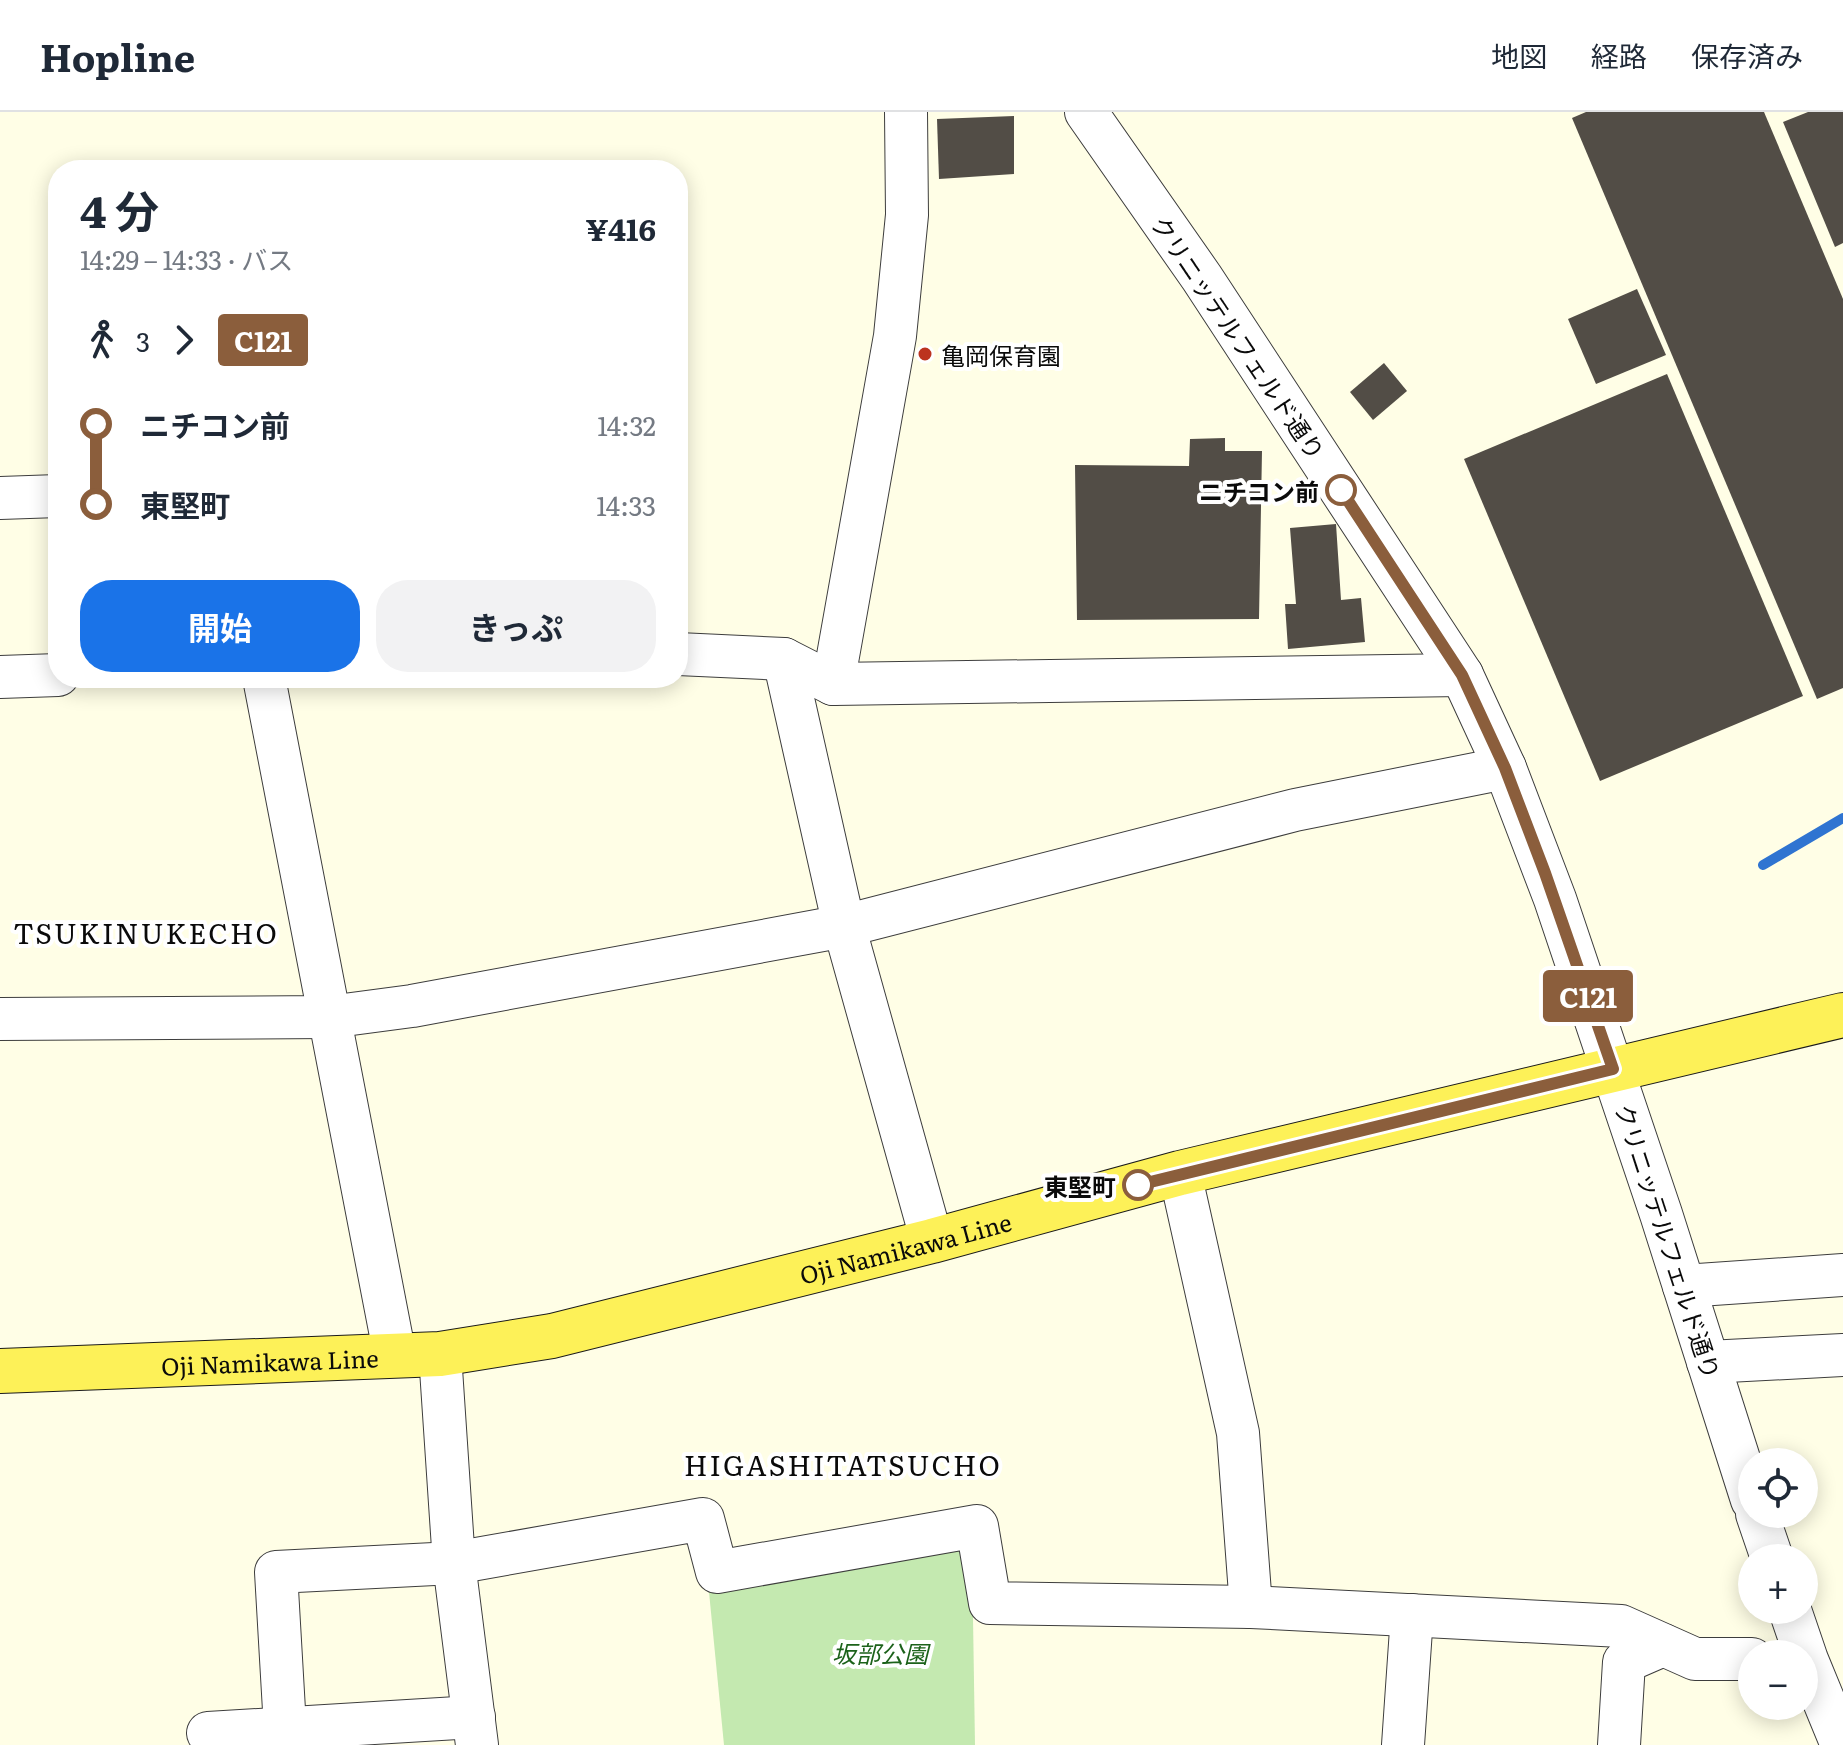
<!DOCTYPE html>
<html lang="ja">
<head>
<meta charset="utf-8">
<style>
  :root { --surface:#fff; --page:#f2f2f3; --text:#1f2937; --muted:#747a83; --line:#e0e1e3; --accent:#1a73e8 }
  body { margin:0; font-family:Literata,"Noto Sans JP",serif; background:var(--page); color:var(--text); height:100vh; display:flex; flex-direction:column; font-size:30px; white-space:nowrap }
  * { box-sizing:border-box; margin:0 }
  p { font-size:26px; color:var(--muted) }
  .icon { flex:none; width:44px; height:44px; fill:none; stroke:currentColor; stroke-width:2; stroke-linecap:round; stroke-linejoin:round }
  .map { position:relative; flex:1; overflow:hidden }
  .side { position:absolute; left:48px; top:48px; width:640px; height:528px; display:flex; flex-direction:column; background:var(--surface); border-radius:32px; box-shadow:0 4px 20px #0003 }
  .side>* { flex:none }
  .badge { padding:0 16px; border-radius:6px; font-size:28px; line-height:52px }
  .fabs { position:absolute; left:1738px; top:1336px; display:grid; gap:16px }
  .fabs a { display:grid; place-items:center; width:80px; height:80px; border-radius:50%; background:var(--surface); box-shadow:0 4px 20px #0003; font-size:40px }
  .map>.badge { position:absolute; translate:-50% -50%; box-shadow:0 0 0 4px #fff }
  .legs { display:flex; align-items:center; gap:12px; height:88px; padding:0 32px; font-size:26px }
  .legs p { margin-inline-start:auto }
  .summary { display:flex; align-items:center; justify-content:space-between; height:136px; padding:0 32px }
  h1 { font-size:44px; font-weight:700; line-height:60px }
  .button { display:flex; gap:16px; margin-top:auto; padding:16px 32px }
  .button a { flex:1; height:92px; border-radius:32px; background:var(--accent); color:#fff; font-size:32px; font-weight:700; line-height:92px; text-align:center }
  .button a+a { background:var(--page); color:var(--text) }
  ul { padding:0 32px; list-style:none }
  li { display:flex; align-items:center; gap:28px; height:80px; font-size:30px }
  li i { display:grid; place-items:center; width:12px; height:100%; margin:0 10px; background:currentColor }
  li i::after { content:''; width:20px; height:20px; margin:-10px; border:6px solid; border-radius:50%; background:var(--surface) }
  li p { margin-inline-start:auto }
  li:first-child i { background:linear-gradient(#0000 50%,currentColor 0) }
  li:last-child i { background:linear-gradient(currentColor 50%,#0000 0) }
  header { display:flex; align-items:center; gap:48px; box-sizing:border-box; height:112px; padding:0 40px; background:var(--surface); border-bottom:2px solid var(--line) }
  header strong { font-size:38px }
  nav { display:flex; gap:44px; margin-inline-start:auto; font-size:28px }
  .map>svg:first-child { display:block }
</style>
</head>
<body>
<header>
<strong>Hopline</strong>
<nav><a>地図</a><a>経路</a><a>保存済み</a></nav>
</header>
<div class="map">
<svg width="1843" height="1633" viewBox="0 0 1843 1633">
  <rect width="100%" height="100%" fill="#fffee6"/>
  <!-- green -->
  <path fill="#c4e9b0" d="M953 1432 972 1442 975 1633H724L709 1480Z"/>
  <g fill="none" stroke-linecap="round" stroke-linejoin="round">
    <!-- stream -->
    <path stroke="#2f74d1" stroke-width="10" d="M1763 753 1843 706"/>
  </g>
  <!-- building -->
  <g fill="#524d46">
    <path d="M1586 0H1764L1843 187V576L1817 587 1572 6Z"/>
    <path d="M1808 0H1843V131L1835 135 1783 10Z"/>
    <path d="M1014 4V62L939 67 937 7Z"/>
    <path d="M1637 177 1666 243 1596 272 1568 207Z"/>
    <path d="M1384 251 1407 279 1373 308 1350 280Z"/>
    <path d="M1667 262 1803 584 1600 669 1464 347Z"/>
    <path d="M1225 326V339H1262L1259 507 1077 508 1075 353 1189 354 1190 327Z"/>
    <path d="M1336 412 1341 488 1361 486 1365 530 1288 537 1285 492H1296L1290 416Z"/>
  </g>
  <g fill="none" stroke-linecap="round" stroke-linejoin="round">
    <!-- minor casing -->
    <g stroke="#3d3d3d" stroke-width="44">
      <g id="minor">
        <path d="M1086 0 1202 166 1462 563 1505 656 1555 787 1661 1102 1752 1388"/>
        <path d="M0 386 58 384"/>
        <path d="M678 542 784 547 833 572 1462 563"/>
        <path d="M784 547 844 814 932 1129"/>
        <path d="M0 565 58 563"/>
        <path d="M264 566 395 1244"/>
        <path d="M833 572 895 224 907 103 906 0"/>
        <path d="M0 907 329 905 412 894 844 814 1295 698 1505 656"/>
        <path d="M1180 1061 1238 1321 1251 1495"/>
        <path d="M1684 1174 1843 1163"/>
        <path d="M440 1242 454 1451 477 1633"/>
        <path d="M1708 1250 1843 1243"/>
        <path d="M1757 1402 1772 1446"/>
        <path d="M1790 1498 1807 1548 1842 1633"/>
        <path d="M208 1621 474 1605"/>
        <path d="M286 1633 276 1460 454 1451 703 1407 717 1460 977 1414 990 1491 1251 1495 1621 1514 1695 1547H1752"/>
        <path d="M1403 1633 1412 1503"/>
        <path d="M1619 1633 1624 1550 1663 1533"/>
      </g>
    </g>
    <!-- major casing -->
    <g stroke="#1b1b1b" stroke-width="46">
      <g id="major">
        <path id="s1" d="M0 1259 440 1242 552 1224 932 1129 1180 1061 1843 903"/>
      </g>
    </g>
    <!-- minor -->
    <use href="#minor" stroke="#fff" stroke-width="42"/>
    <!-- major -->
    <use href="#major" stroke="#fdf158" stroke-width="44"/>
  </g>
  <g fill="none" stroke-linecap="round" stroke-linejoin="round">
    <!-- line-1 casing -->
    <g stroke="#fff" stroke-width="18">
      <path id="line-1" d="M1138 1073 1613 957 1545 761 1505 656 1462 563 1341 378"/>
    </g>
    <!-- line-1 -->
    <use href="#line-1" stroke="#8b5e3c" stroke-width="12"/>
  </g>
  <!-- markers -->
  <circle fill="#bc331f" stroke="#fff" stroke-width="3" cx="925" cy="242" r="8"/>
  <g fill="#fff" stroke="#8b5e3c" stroke-width="4">
    <circle cx="1341" cy="378" r="14"/>
    <circle cx="1138" cy="1073" r="14"/>
  </g>
  <g text-anchor="middle" dominant-baseline="central" stroke-width="8" stroke-linejoin="round" paint-order="stroke">
    <!-- street labels -->
    <g font-size="24" fill="#0a0a0a" stroke="#fff">
      <text transform="translate(1239 225) rotate(56)">クリニッテルフェルド通り</text>
      <text transform="translate(1669 1129) rotate(72)">クリニッテルフェルド通り</text>
      <text stroke="none"><textPath href="#s1" startOffset="918">Oji Namikawa Line</textPath></text>
      <text stroke="none"><textPath href="#s1" startOffset="270">Oji Namikawa Line</textPath></text>
    </g>
    <!-- poi labels -->
    <g font-size="24" fill="#0a0a0a" stroke="#fff" text-anchor="start">
      <text x="941" y="242">亀岡保育園</text>
    </g>
    <!-- stop labels -->
    <g font-size="24" font-weight="bold" fill="#0a0a0a" stroke="#fff" text-anchor="end">
      <text x="1319" y="378">ニチコン前</text>
      <text x="1116" y="1073">東堅町</text>
    </g>
    <!-- park labels -->
    <g font-size="24" font-style="italic" fill="#1c621a" stroke="#fff">
      <text x="880" y="1540">坂部公園</text>
    </g>
    <!-- quarter labels -->
    <g font-size="28" letter-spacing="2" fill="#0a0a0a" stroke="#fff">
      <text x="146" y="820">TSUKINUKECHO</text>
      <text x="843" y="1352">HIGASHITATSUCHO</text>
    </g>
  </g>
</svg>
<div class="fabs">
<a><svg class="icon" aria-label="locate" viewBox="0 0 24 24"><circle cx="12" cy="12" r="6"/><path d="M12 2v4M12 18v4M2 12h4M18 12h4"/></svg></a>
<a>+</a>
<a>−</a>
</div>
<b class="badge" style="left:1588px;top:884px;background:#8b5e3c;color:#fff">C121</b>
<section class="side">
<div class="summary"><div><h1>4 分</h1><p>14:29 – 14:33 · バス</p></div><b>¥416</b></div>
<div class="legs"><svg class="icon" aria-label="walk" viewBox="0 0 24 24"><circle cx="13" cy="4" r="2"/><path d="M13 8l-2 6 4 7M11 14l-3 7M7 12l3-4h3l4 4"/></svg>3<svg class="icon" aria-label="forward" viewBox="0 0 24 24"><path d="M9 5l7 7-7 7"/></svg><b class="badge" style="background:#8b5e3c;color:#fff">C121</b></div>
<ul>
<li><i style="color:#8b5e3c"></i><b>ニチコン前</b><p>14:32</p></li>
<li><i style="color:#8b5e3c"></i><b>東堅町</b><p>14:33</p></li>
</ul>
<div class="button"><a>開始</a><a>きっぷ</a></div>
</section>
</div>
</body>
</html>
